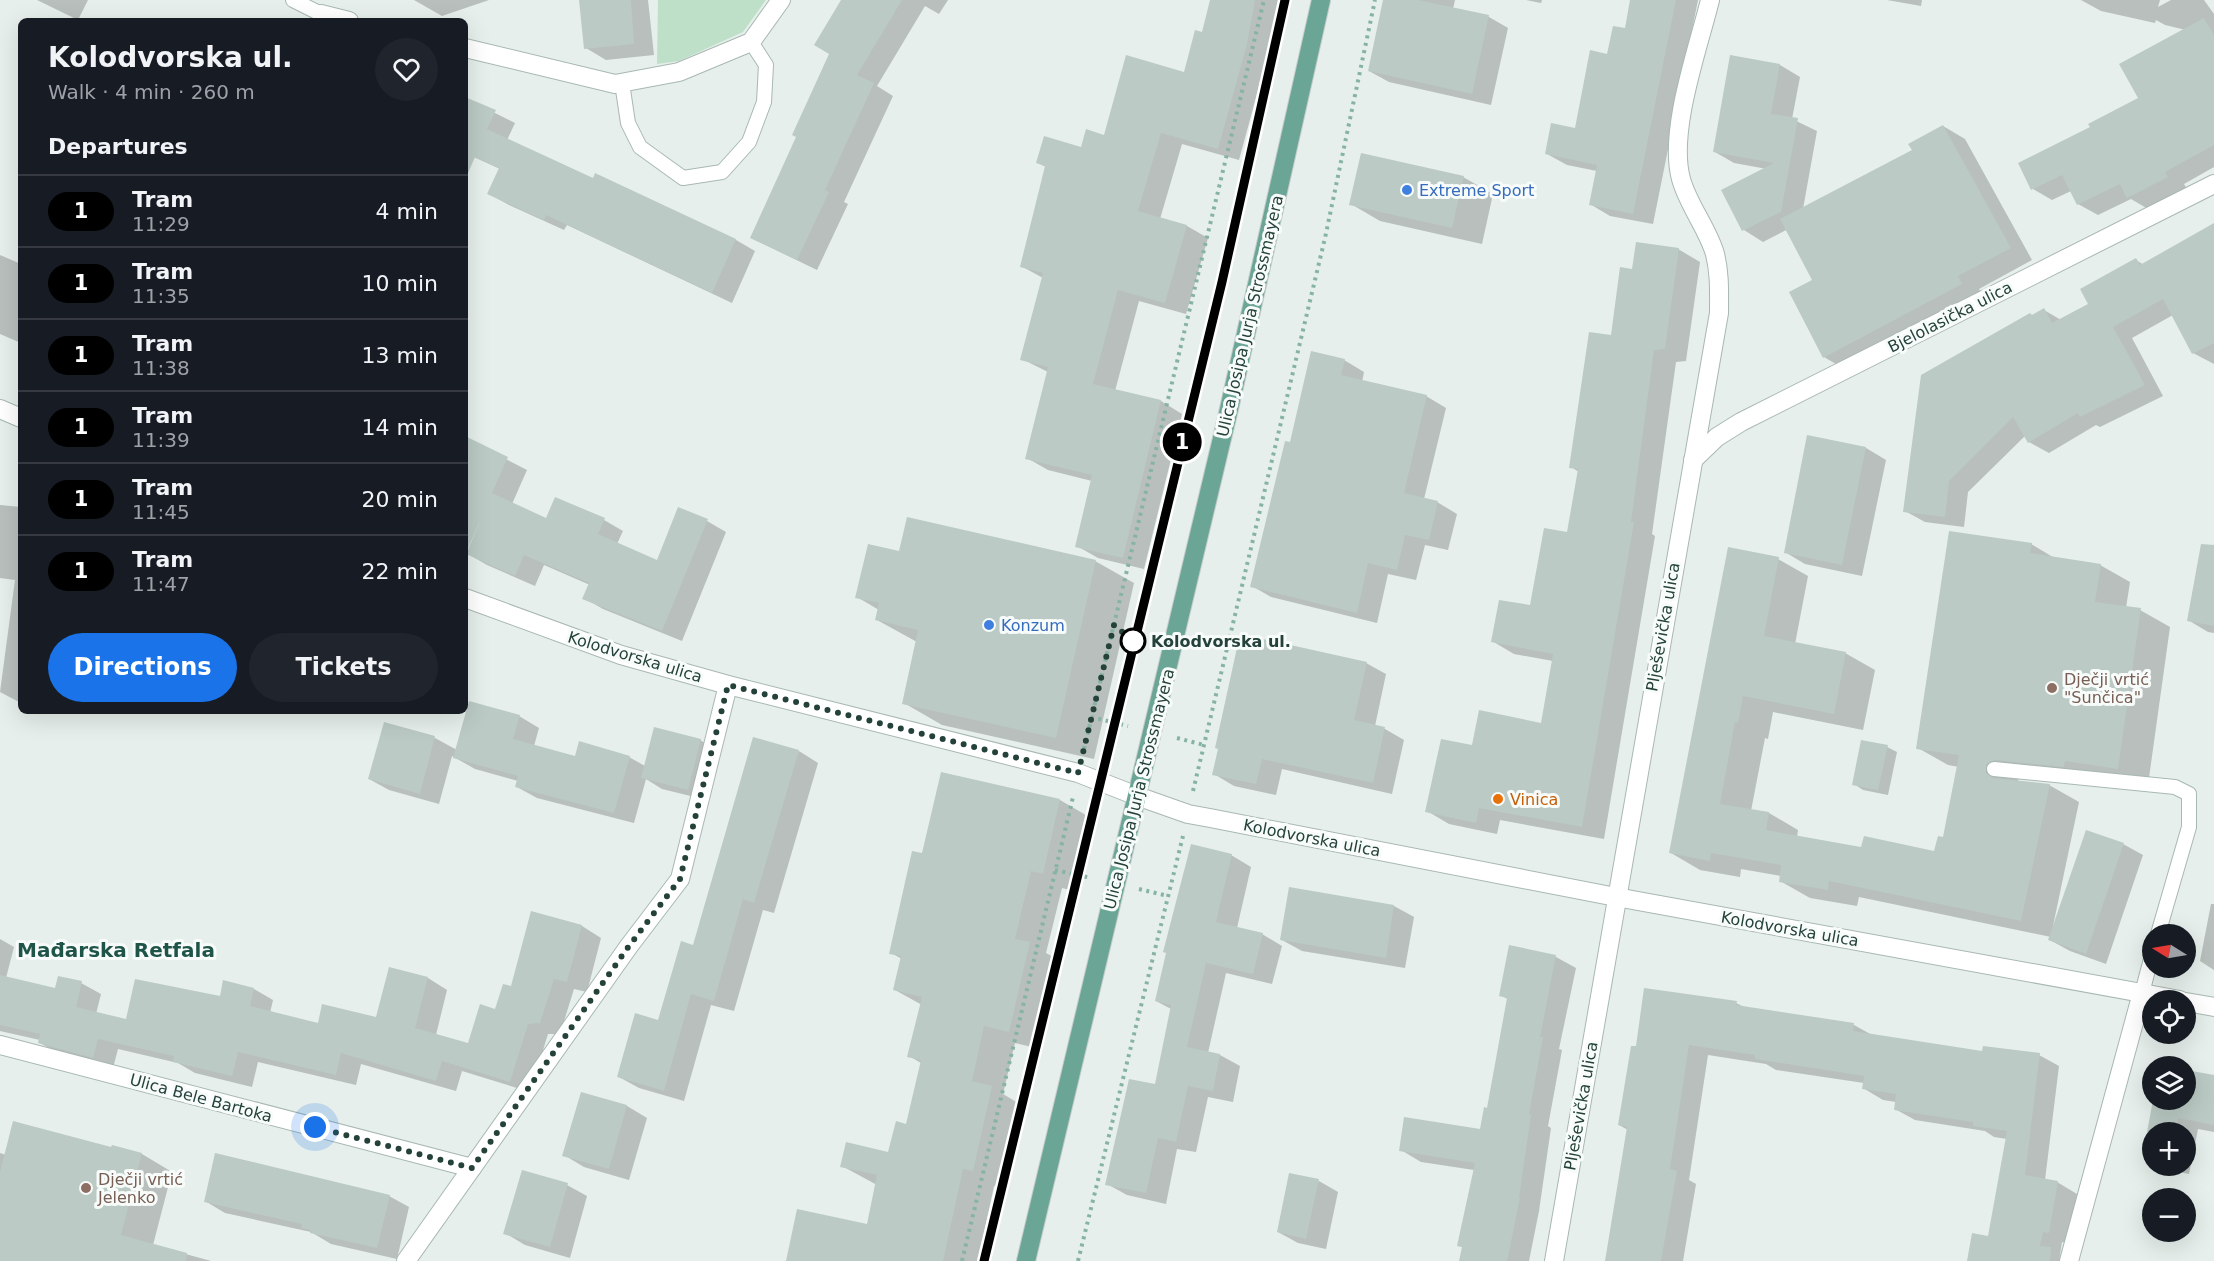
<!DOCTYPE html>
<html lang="en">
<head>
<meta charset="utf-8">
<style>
  :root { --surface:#171b24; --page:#20242c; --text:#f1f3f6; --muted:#9ea1a6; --line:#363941; --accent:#1a73e8 }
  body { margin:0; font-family:"DejaVu Sans",sans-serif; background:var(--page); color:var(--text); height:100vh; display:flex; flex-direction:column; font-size:22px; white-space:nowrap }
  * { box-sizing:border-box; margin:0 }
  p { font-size:20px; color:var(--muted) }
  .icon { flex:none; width:33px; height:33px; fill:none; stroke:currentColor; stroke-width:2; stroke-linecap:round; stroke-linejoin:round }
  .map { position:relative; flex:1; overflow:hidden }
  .side { position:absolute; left:18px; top:18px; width:450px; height:696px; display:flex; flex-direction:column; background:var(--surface); border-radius:9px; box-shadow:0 6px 24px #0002 }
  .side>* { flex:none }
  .badge { padding:0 12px; border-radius:20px; font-size:21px; line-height:39px }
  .needle { width:39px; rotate:281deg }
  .tools { position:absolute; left:2142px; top:924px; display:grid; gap:12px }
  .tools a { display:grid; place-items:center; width:54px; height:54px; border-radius:50%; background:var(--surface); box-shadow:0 6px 24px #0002; font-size:30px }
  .you { position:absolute; width:30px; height:30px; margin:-15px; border:4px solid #fff; border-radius:50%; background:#1a73e8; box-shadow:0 0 0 9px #1a73e833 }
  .map>.badge { position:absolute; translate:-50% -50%; box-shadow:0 0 0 3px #fff }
  h2 { padding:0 30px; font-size:22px; line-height:54px }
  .round { display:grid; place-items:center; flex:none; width:63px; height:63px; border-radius:32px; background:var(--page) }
  .headline { display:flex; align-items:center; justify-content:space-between; height:102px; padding:0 30px }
  h1 { font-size:28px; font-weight:700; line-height:45px }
  .action { display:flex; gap:12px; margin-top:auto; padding:12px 30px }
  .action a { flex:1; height:69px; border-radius:36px; background:var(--accent); color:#fff; font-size:24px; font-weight:700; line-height:69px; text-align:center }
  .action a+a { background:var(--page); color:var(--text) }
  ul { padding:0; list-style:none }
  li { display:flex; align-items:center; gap:18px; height:72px; padding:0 30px; border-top:2px solid var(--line) }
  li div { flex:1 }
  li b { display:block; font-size:22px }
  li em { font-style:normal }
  li .badge { min-width:66px; font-weight:700; text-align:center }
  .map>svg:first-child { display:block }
</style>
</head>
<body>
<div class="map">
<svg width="2214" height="1261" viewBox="0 0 2214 1261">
  <rect width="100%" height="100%" fill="#e6efeb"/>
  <!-- green -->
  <path fill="#bfe0c8" d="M658 0H766L743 32 679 61 657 64Z"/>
  <!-- shadow -->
  <g fill="#0003">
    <path d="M37 0H88L78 20Z"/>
    <path d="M414 0H489L442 16Z"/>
    <path d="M580 0H648L654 55 606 60 586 48Z"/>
    <path d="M843 0H948L939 14 925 6 877 86 893 96 844 202 848 204 817 270 751 238 798 137 831 53Z"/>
    <path d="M1211 0H1280L1267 57 1239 160 1182 144 1160 219 1187 226 1208 238 1186 314 1139 301 1115 391 1161 401 1182 414 1144 569 1098 558 1077 546 1092 481 1048 470 1027 458 1048 372 1022 359 1043 278 1021 266 1046 167 1038 163 1082 148 1105 136 1185 74 1203 34Z"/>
    <path d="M1385 0H1455L1453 9 1489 17 1508 28 1491 105 1389 82 1369 71Z"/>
    <path d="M1526 0H1542L1541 3Z"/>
    <path d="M1632 0H1698L1653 224 1610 216 1590 204 1597 171 1567 165 1547 154 1576 130 1608 56 1626 30Z"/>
    <path d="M1887 0H1922L1921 6Z"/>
    <path d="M2081 0H2160L2158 7 2171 0H2204L2214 14V167L2184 184 2187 189 2148 209 2131 199 2098 215 2078 204 2071 191 2052 200 2033 189 2092 128 2140 99 2186 30 2165 25 2156 20 2155 23 2101 11Z"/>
    <path d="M1731 57 1780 65 1800 77 1792 119 1817 131 1803 209 1914 150 1943 126 1965 139 2032 260 1979 289 1983 296 1846 370 1824 357 1814 280 1788 229 1763 242 1744 230 1723 191 1767 169 1734 163 1715 152Z"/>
    <path d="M465 98 515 123 507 140 594 180 596 175 736 240 755 251 732 303 567 225 564 230 509 205 489 194 500 169 465 153Z"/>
    <path d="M1463 177 1493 194 1482 244 1380 221 1351 204Z"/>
    <path d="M2214 225V364L2193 353 2173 315 2132 338 2163 396 2100 427 2096 425 2049 453 2029 442 2026 435 1968 492 1964 527 1925 522 1905 511 2033 316 2044 310 2061 320 2090 305 2136 260 2144 265Z"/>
    <path d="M1678 249 1700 262 1686 361 1676 362 1652 534 1655 536 1604 839 1500 820 1497 834 1449 824 1427 811 1473 747 1542 725 1553 661 1514 654 1492 641 1532 607 1568 534 1579 472 1571 467 1633 270Z"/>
    <path d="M0 255 21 264V343L0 334Z"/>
    <path d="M1344 360 1364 372 1362 382 1426 396 1446 408 1424 499 1437 502 1457 514 1448 550 1425 545 1416 580 1388 574 1377 623 1271 597 1252 586 1292 444Z"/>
    <path d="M1808 437 1866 448 1886 460 1862 576 1805 564 1785 552Z"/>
    <path d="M465 438 527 470 512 504 547 520H604L623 531 617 544 657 562 707 521 726 532 682 641 603 609 584 598 590 585 544 565 535 586 487 565 468 554 483 519 465 511Z"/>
    <path d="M0 505 21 507V703L0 692 15 580 0 578Z"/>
    <path d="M2031 544 2056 559 2100 565 2130 582 2126 608 2140 610 2170 627 2148 785 2020 777 2017 782 2049 785 2079 802 2053 926H2055L2123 844 2143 855 2106 964 2070 951 2050 940 2051 937 1859 897 1857 906 1810 898 1780 881 1781 876 1741 869 1740 877 1700 870 1671 853 1778 559 1808 576 1795 644 1845 653 1875 670 1863 730 1773 712 1768 739 1765 738 1751 811 1769 813 1798 830 1797 837 1863 849 1935 853 1944 839 1959 767 1948 765 1918 748Z"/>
    <path d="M900 552 1095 561 1134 583 1094 759 942 725 904 703 917 642 877 620 879 610 857 597Z"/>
    <path d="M2214 583V633L2208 632 2188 620Z"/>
    <path d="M1366 663 1386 674 1375 726 1385 729 1404 740 1392 794 1282 769 1276 795 1234 786 1214 774Z"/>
    <path d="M519 716 539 728 534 746 576 758 629 757 645 766 700 740 720 752 707 800 662 789 646 779 634 823 537 798 517 787 518 781 475 769 452 756 439 804 389 790 369 779 435 738 457 750Z"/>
    <path d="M1887 747 1897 752 1888 795 1863 790 1854 784Z"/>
    <path d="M799 751 818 763 774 913 763 910 734 1011 711 1005 684 1101 639 1088 619 1077 659 1021 694 946Z"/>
    <path d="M1060 800 1091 818 1074 891 1062 888 1046 953 1061 961 1040 1049 1015 1043 1003 1094 1023 1106 1003 1188 994 1186 978 1261H787L868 1226 877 1185 842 1166 889 1154 907 1126 921 1063 909 1056 922 1005 895 990 902 959 891 953 924 855Z"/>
    <path d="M1231 855 1251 867 1237 928 1262 934 1282 946 1272 984 1226 973 1208 1053 1220 1055 1240 1066 1233 1102 1208 1097 1196 1152 1177 1149 1166 1204 1127 1195 1107 1184 1157 1086 1171 1009 1156 1001Z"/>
    <path d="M1290 889 1394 906 1414 917 1405 968 1302 951 1282 940Z"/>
    <path d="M2211 904H2214V970L2200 961Z"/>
    <path d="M532 913 582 926 601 938 587 992 574 989 560 1034H548L530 1092 462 1071 456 1091 361 1064 356 1085 258 1062 252 1087 195 1073 178 1063 118 1049 113 1068 60 1054 40 1043V1040L0 1031V939L14 947 6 978 56 990 81 983 101 994 96 1014 127 1021 254 989 273 1000 270 1013 319 1024 377 1019 428 978 447 990 436 1035 468 1045 512 988Z"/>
    <path d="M1510 947 1556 957 1576 968 1559 1049 1562 1050 1548 1126 1551 1128 1539 1211 1529 1261H1461L1464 1248 1458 1245 1474 1170 1421 1162 1401 1150 1481 1130 1489 1110 1509 1000 1501 995Z"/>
    <path d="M1736 1003 1746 1008 1854 1025 1872 1035 1984 1053 2039 1055 2059 1066 2045 1180 2057 1182 2077 1194 2068 1243 2062 1242 2059 1261H1969L1989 1238 2007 1139 1994 1137 1985 1131 1915 1120 1895 1109 1896 1102 1883 1100 1863 1088 1864 1083 1776 1070 1766 1064 1708 1055 1689 1180 1696 1184 1683 1261H1606L1628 1130 1619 1125 1637 1048Z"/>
    <path d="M2186 1071 2214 1077V1132L2198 1129 2189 1174 2164 1169 2158 1166H2186V1132H2152V1162L2144 1157 2155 1100H2186Z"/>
    <path d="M582 1094 627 1106 647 1118 629 1180 584 1167 564 1155Z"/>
    <path d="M113 1147 142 1154 172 1172 153 1245 211 1261H0V1153L6 1155 112 1149Z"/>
    <path d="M1319 1181 1338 1192 1326 1249 1298 1243 1278 1232Z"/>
    <path d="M567 1185 587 1196 570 1258 525 1245 505 1233Z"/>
    <path d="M389 1196 409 1207 397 1259 331 1244 311 1232 225 1213 205 1201Z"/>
  </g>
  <!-- building -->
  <g fill="#bbcac4">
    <path d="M579 0H631L634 44 584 49Z"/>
    <path d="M841 0H902L857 75 874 83 825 190 829 192 797 260 750 238 796 137 792 135 829 54 814 45Z"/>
    <path d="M1210 0H1255L1247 44 1218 149 1161 133 1138 211 1187 225 1165 303 1118 290 1093 384 1161 400 1123 558 1075 547 1092 475 1025 459 1048 367 1020 360 1043 273 1020 267 1045 166 1036 163 1044 136 1081 147 1086 129 1104 135 1126 55 1184 72 1195 30 1202 32Z"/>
    <path d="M1383 0H1418L1489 15 1472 94 1368 71Z"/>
    <path d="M1630 0H1676L1633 214 1589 205 1597 165 1545 154 1551 123 1575 128 1590 50 1607 54 1613 26 1625 28Z"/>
    <path d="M2204 18 2214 35V145L2165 172 2168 177 2127 198 2120 184 2077 205 2062 175 2031 190 2018 163 2090 127 2088 124 2138 98 2119 64Z"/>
    <path d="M1730 55 1780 64 1771 114 1798 118 1781 212 1742 231 1721 190 1774 163 1713 152Z"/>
    <path d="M465 97 496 110 487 129 593 178 595 173 736 239 712 293 546 215 544 220 487 194 499 168 475 157 465 180Z"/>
    <path d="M1943 125 2011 248 1958 276 1962 284 1823 358 1789 292 1812 280 1780 219 1912 150 1908 144Z"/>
    <path d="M1361 153 1464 176 1452 228 1349 205Z"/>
    <path d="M2214 223V343L2192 354 2163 299 2113 327 2145 385 2080 417 2078 413 2028 443 2013 417 1949 481 1945 517 1903 512 1921 375 2030 313 2032 315 2044 308 2052 323 2088 304 2080 289 2136 258 2140 265Z"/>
    <path d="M1636 242 1679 248 1665 349 1654 350 1631 522H1634L1582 827 1479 808 1476 823 1425 812 1441 739 1472 745 1479 710 1541 723 1553 654 1491 642 1499 600 1530 605 1544 528 1567 532 1578 469 1569 468 1589 332 1611 335 1620 267 1632 269Z"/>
    <path d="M1311 351 1345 359 1341 375 1427 395 1404 493 1438 501 1429 540 1405 535 1397 570 1368 563 1357 613 1250 587 1285 441 1290 442Z"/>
    <path d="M1807 435 1866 447 1842 565 1784 553Z"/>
    <path d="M465 436 508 457 492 493 546 518 555 497 605 518 598 534 657 560 678 507 708 519 662 631 582 599 589 583 524 555 515 576 466 554 482 517 465 555Z"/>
    <path d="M907 517 1096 560 1056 738 902 704 918 630 875 620 879 603 855 598 868 544 899 551Z"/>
    <path d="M1949 531 2032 543 2030 553 2101 564 2095 602 2141 608 2118 769 2065 761 2064 767 1995 760 1986 764V773L1993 778 2050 784 2021 921 1829 881 1828 890 1779 882 1781 865 1711 853 1710 861 1669 853 1728 547 1779 557 1764 636 1846 652 1834 714 1743 696 1738 723 1735 722 1720 804 1769 812 1766 830 1861 847 1864 836 1934 851 1938 836 1943 837 1959 755 1916 749Z"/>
    <path d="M2201 544 2214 545V626L2187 621Z"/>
    <path d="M1240 634 1367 662 1354 720 1385 727 1373 783 1262 759 1256 784 1212 775 1218 749 1215 748Z"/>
    <path d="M469 701 520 715 513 739 575 756 579 741 630 756 614 813 515 787 518 776 453 758Z"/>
    <path d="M384 722 435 736 420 794 368 779Z"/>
    <path d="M654 727 701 739 688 790 641 778Z"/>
    <path d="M753 737 799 750 754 903 743 899 714 1001 691 994 664 1091 617 1077 635 1013 658 1020 681 941 693 945Z"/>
    <path d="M1861 740 1888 745 1878 790 1852 785Z"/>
    <path d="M941 772 1060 799 1043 874 1031 871 1015 939 1030 942 1009 1032 984 1026 972 1081 992 1086 973 1171 963 1169 943 1261H786L797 1209 867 1224 877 1175 840 1167 846 1142 888 1152 896 1121 906 1124 921 1060 907 1057 922 997 893 990 901 956 889 954 912 851 922 853Z"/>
    <path d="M2086 830 2124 843 2086 954 2048 940Z"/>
    <path d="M1191 844 1232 854 1216 922 1263 933 1253 974 1206 963 1187 1047 1220 1054 1213 1091 1188 1086 1176 1142 1158 1138 1146 1193 1105 1185 1129 1079 1155 1084 1171 1005 1155 1001 1166 953 1163 952Z"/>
    <path d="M1289 887 1394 905 1386 958 1280 940Z"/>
    <path d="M531 911 582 925 567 982 554 979 540 1023 528 1024 510 1082 442 1061 436 1081 341 1053 336 1075 238 1052 232 1076 173 1062 174 1056 98 1039 93 1058 38 1043 40 1034 0 1025V975L55 988 58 976 82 981 76 1007 126 1019 135 979 220 996 223 980 254 988 250 1006 318 1023 322 1004 376 1017 389 967 428 977 415 1028 468 1043 480 1004 495 1009 503 984 511 986Z"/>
    <path d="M1509 945 1556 955 1540 1037H1543L1529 1114 1531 1115 1519 1198H1520L1507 1261H1459L1462 1247 1457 1246 1475 1163 1399 1151 1404 1117 1480 1129 1484 1107 1487 1108 1507 998 1499 996Z"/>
    <path d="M1644 988 1737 1001 1736 1005 1854 1023 1853 1031 1982 1051 1983 1046 2040 1053 2025 1175 2058 1181 2049 1233 2043 1232 2040 1246 2051 1247 2050 1261H1967L1972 1233 1988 1236 2007 1131 1973 1126V1122L1894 1110 1896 1094 1862 1089 1864 1076 1755 1059V1055L1689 1045 1670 1169 1677 1171 1661 1261H1605L1627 1127 1618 1125 1631 1046H1636Z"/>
    <path d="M2186 1070 2214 1075V1125L2178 1118 2176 1132H2147L2153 1100H2186Z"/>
    <path d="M581 1092 627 1105 609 1169 562 1156Z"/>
    <path d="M13 1121 111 1147 112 1145 142 1153 121 1235 187 1253 186 1261H0V1172Z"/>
    <path d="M215 1153 390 1195 377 1248 310 1233 311 1230 301 1228 302 1224 204 1202Z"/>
    <path d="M522 1170 568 1183 550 1247 503 1234Z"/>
    <path d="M1289 1173 1319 1179 1306 1239 1277 1232Z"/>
  </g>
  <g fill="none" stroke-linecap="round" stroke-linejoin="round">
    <!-- service casing -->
    <g stroke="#a8b8b2" stroke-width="16">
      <g id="service">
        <path d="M293 0 321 14"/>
        <path d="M622 83 628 123 640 147 683 178 722 172 749 142 764 102 766 65 751 42"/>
        <path d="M1994 769 2175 787 2189 794V827L2158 934"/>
        <path d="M2142 993 2152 955"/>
      </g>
    </g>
    <!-- minor casing -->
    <g stroke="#a8b8b2" stroke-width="20">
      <g id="minor">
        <path d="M321 14 349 21"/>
        <path d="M465 48 615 84 679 72 751 42 781 0"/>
        <path d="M0 409 21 418"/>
        <path d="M1693 460 1717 437 1741 422 2214 184"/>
        <path d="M465 598 621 655 728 685 1078 773 1137 796"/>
        <path d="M0 1045 472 1168"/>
        <path d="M406 1261 629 946 680 879 728 685"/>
        <path d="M1554 1261 1719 313C1719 293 1720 274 1715 254 1708 229 1688 205 1681 179 1668 131 1698 49 1710 0"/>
      </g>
    </g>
    <!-- tertiary casing -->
    <g stroke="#a8b8b2" stroke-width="20">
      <g id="tertiary">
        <path d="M1137 796 1188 814 1210 818 1616 897 2180 1000"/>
        <path d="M2186 1002 2214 1007"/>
        <path d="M2069 1261 2142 993"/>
      </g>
    </g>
    <!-- primary casing -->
    <g stroke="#c2cac8" stroke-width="20">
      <path id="primary" d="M1026 1261 1229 409 1321 0"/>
    </g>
    <!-- path -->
    <g stroke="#86b3a5" stroke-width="4" stroke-dasharray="3 4.5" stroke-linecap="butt">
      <path d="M1091 717 1128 726"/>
      <path d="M1177 738 1204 745"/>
      <path d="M1084 749 1264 0"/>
      <path d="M1193 791 1325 238 1375 0"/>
      <path d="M1055 870 1091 878"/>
      <path d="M1139 889 1168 896"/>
      <path d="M962 1261 1073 797"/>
      <path d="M1078 1261 1183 836"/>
    </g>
    <!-- service -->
    <use href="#service" stroke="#fff" stroke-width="14"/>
    <!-- minor -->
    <use href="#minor" stroke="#fff" stroke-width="18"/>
    <!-- tertiary -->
    <use href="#tertiary" stroke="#fff" stroke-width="18"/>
    <!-- primary -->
    <use href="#primary" stroke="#6aa596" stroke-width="18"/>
  </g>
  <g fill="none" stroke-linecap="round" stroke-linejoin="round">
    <!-- line casing -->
    <g stroke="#fff" stroke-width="14">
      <path id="line" d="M984 1261 1222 282 1285 0"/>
    </g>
    <!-- line -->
    <use href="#line" stroke="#000" stroke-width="9"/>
    <!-- walk -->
    <path stroke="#24423a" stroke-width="6" stroke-dasharray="0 10.8" d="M315 1127 472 1168 629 946 680 879 728 685 1078 773 1114 625 1133 641"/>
  </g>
  <!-- markers -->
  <g fill="#3f7fe0" stroke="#f7fbf9" stroke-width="2">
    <circle cx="1407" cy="190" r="6"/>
    <circle cx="989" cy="625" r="6"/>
  </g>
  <circle fill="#fff" stroke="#000" stroke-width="3" cx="1133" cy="641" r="12"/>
  <g fill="#8d6e63" stroke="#f7fbf9" stroke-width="2">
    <circle cx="2052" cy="688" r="6"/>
    <circle cx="86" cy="1188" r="6"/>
  </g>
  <circle fill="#e8710a" stroke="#f7fbf9" stroke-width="2" cx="1498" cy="799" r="6"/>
  <g text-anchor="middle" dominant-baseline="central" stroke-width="6" stroke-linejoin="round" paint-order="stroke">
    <!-- shop labels -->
    <g font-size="16" fill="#366cbe" stroke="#f7fbf9" text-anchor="start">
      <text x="1419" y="190">Extreme Sport</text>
      <text x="1001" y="625">Konzum</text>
    </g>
    <!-- street labels -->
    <g font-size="16" fill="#24423a" stroke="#f7fbf9">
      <text transform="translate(1250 316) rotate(-77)">Ulica Josipa Jurja Strossmayera</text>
      <text transform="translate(1950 317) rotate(-27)">Bjelolasička ulica</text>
      <text transform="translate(1663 627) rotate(-80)">Plješevička ulica</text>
      <text transform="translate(635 657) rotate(17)">Kolodvorska ulica</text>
      <text transform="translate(1139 789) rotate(-76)">Ulica Josipa Jurja Strossmayera</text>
      <text transform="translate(1312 838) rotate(11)">Kolodvorska ulica</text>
      <text transform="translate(1790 929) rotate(10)">Kolodvorska ulica</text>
      <text transform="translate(201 1098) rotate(15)">Ulica Bele Bartoka</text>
      <text transform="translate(1581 1106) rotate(-80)">Plješevička ulica</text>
    </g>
    <!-- stop labels -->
    <g font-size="16" font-weight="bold" fill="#24423a" stroke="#f7fbf9" text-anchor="start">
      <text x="1151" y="641">Kolodvorska ul.</text>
    </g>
    <!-- education labels -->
    <g font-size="16" fill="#785e54" stroke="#f7fbf9" text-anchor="start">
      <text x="2064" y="679">Dječji vrtić<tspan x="2064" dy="18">"Sunčica"</tspan></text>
      <text x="98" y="1179">Dječji vrtić<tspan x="98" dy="18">Jelenko</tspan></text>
    </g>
    <!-- food labels -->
    <g font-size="16" fill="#c56008" stroke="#f7fbf9" text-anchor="start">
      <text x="1510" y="799">Vinica</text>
    </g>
    <!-- quarter labels -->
    <g font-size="20" font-weight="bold" fill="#1f5548" stroke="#f7fbf9">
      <text x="116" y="950">Mađarska Retfala</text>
    </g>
  </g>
</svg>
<div class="tools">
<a><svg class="needle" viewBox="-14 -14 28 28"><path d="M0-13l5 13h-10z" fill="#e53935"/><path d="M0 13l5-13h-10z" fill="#9ea1a6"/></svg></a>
<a><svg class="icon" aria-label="locate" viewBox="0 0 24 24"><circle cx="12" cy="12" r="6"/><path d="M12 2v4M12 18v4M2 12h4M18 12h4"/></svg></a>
<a><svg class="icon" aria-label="layers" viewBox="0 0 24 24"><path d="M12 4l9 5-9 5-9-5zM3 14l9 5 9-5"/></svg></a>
<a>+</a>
<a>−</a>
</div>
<div class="you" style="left:315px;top:1127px"></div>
<b class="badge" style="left:1182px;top:442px;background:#000;color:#fff">1</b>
<section class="side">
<div class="headline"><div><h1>Kolodvorska ul.</h1><p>Walk · 4 min · 260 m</p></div><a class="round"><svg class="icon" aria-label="heart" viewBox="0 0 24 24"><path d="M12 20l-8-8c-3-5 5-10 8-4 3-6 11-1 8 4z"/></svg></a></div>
<h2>Departures</h2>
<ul>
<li><span class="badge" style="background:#000;color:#fff">1</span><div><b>Tram</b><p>11:29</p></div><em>4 min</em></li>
<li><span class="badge" style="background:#000;color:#fff">1</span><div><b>Tram</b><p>11:35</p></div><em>10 min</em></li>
<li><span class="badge" style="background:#000;color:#fff">1</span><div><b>Tram</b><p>11:38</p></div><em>13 min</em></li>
<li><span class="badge" style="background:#000;color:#fff">1</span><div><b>Tram</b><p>11:39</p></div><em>14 min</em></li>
<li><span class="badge" style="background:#000;color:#fff">1</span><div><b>Tram</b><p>11:45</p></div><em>20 min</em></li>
<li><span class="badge" style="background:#000;color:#fff">1</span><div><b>Tram</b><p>11:47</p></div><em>22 min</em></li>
</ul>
<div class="action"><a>Directions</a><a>Tickets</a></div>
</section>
</div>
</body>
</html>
